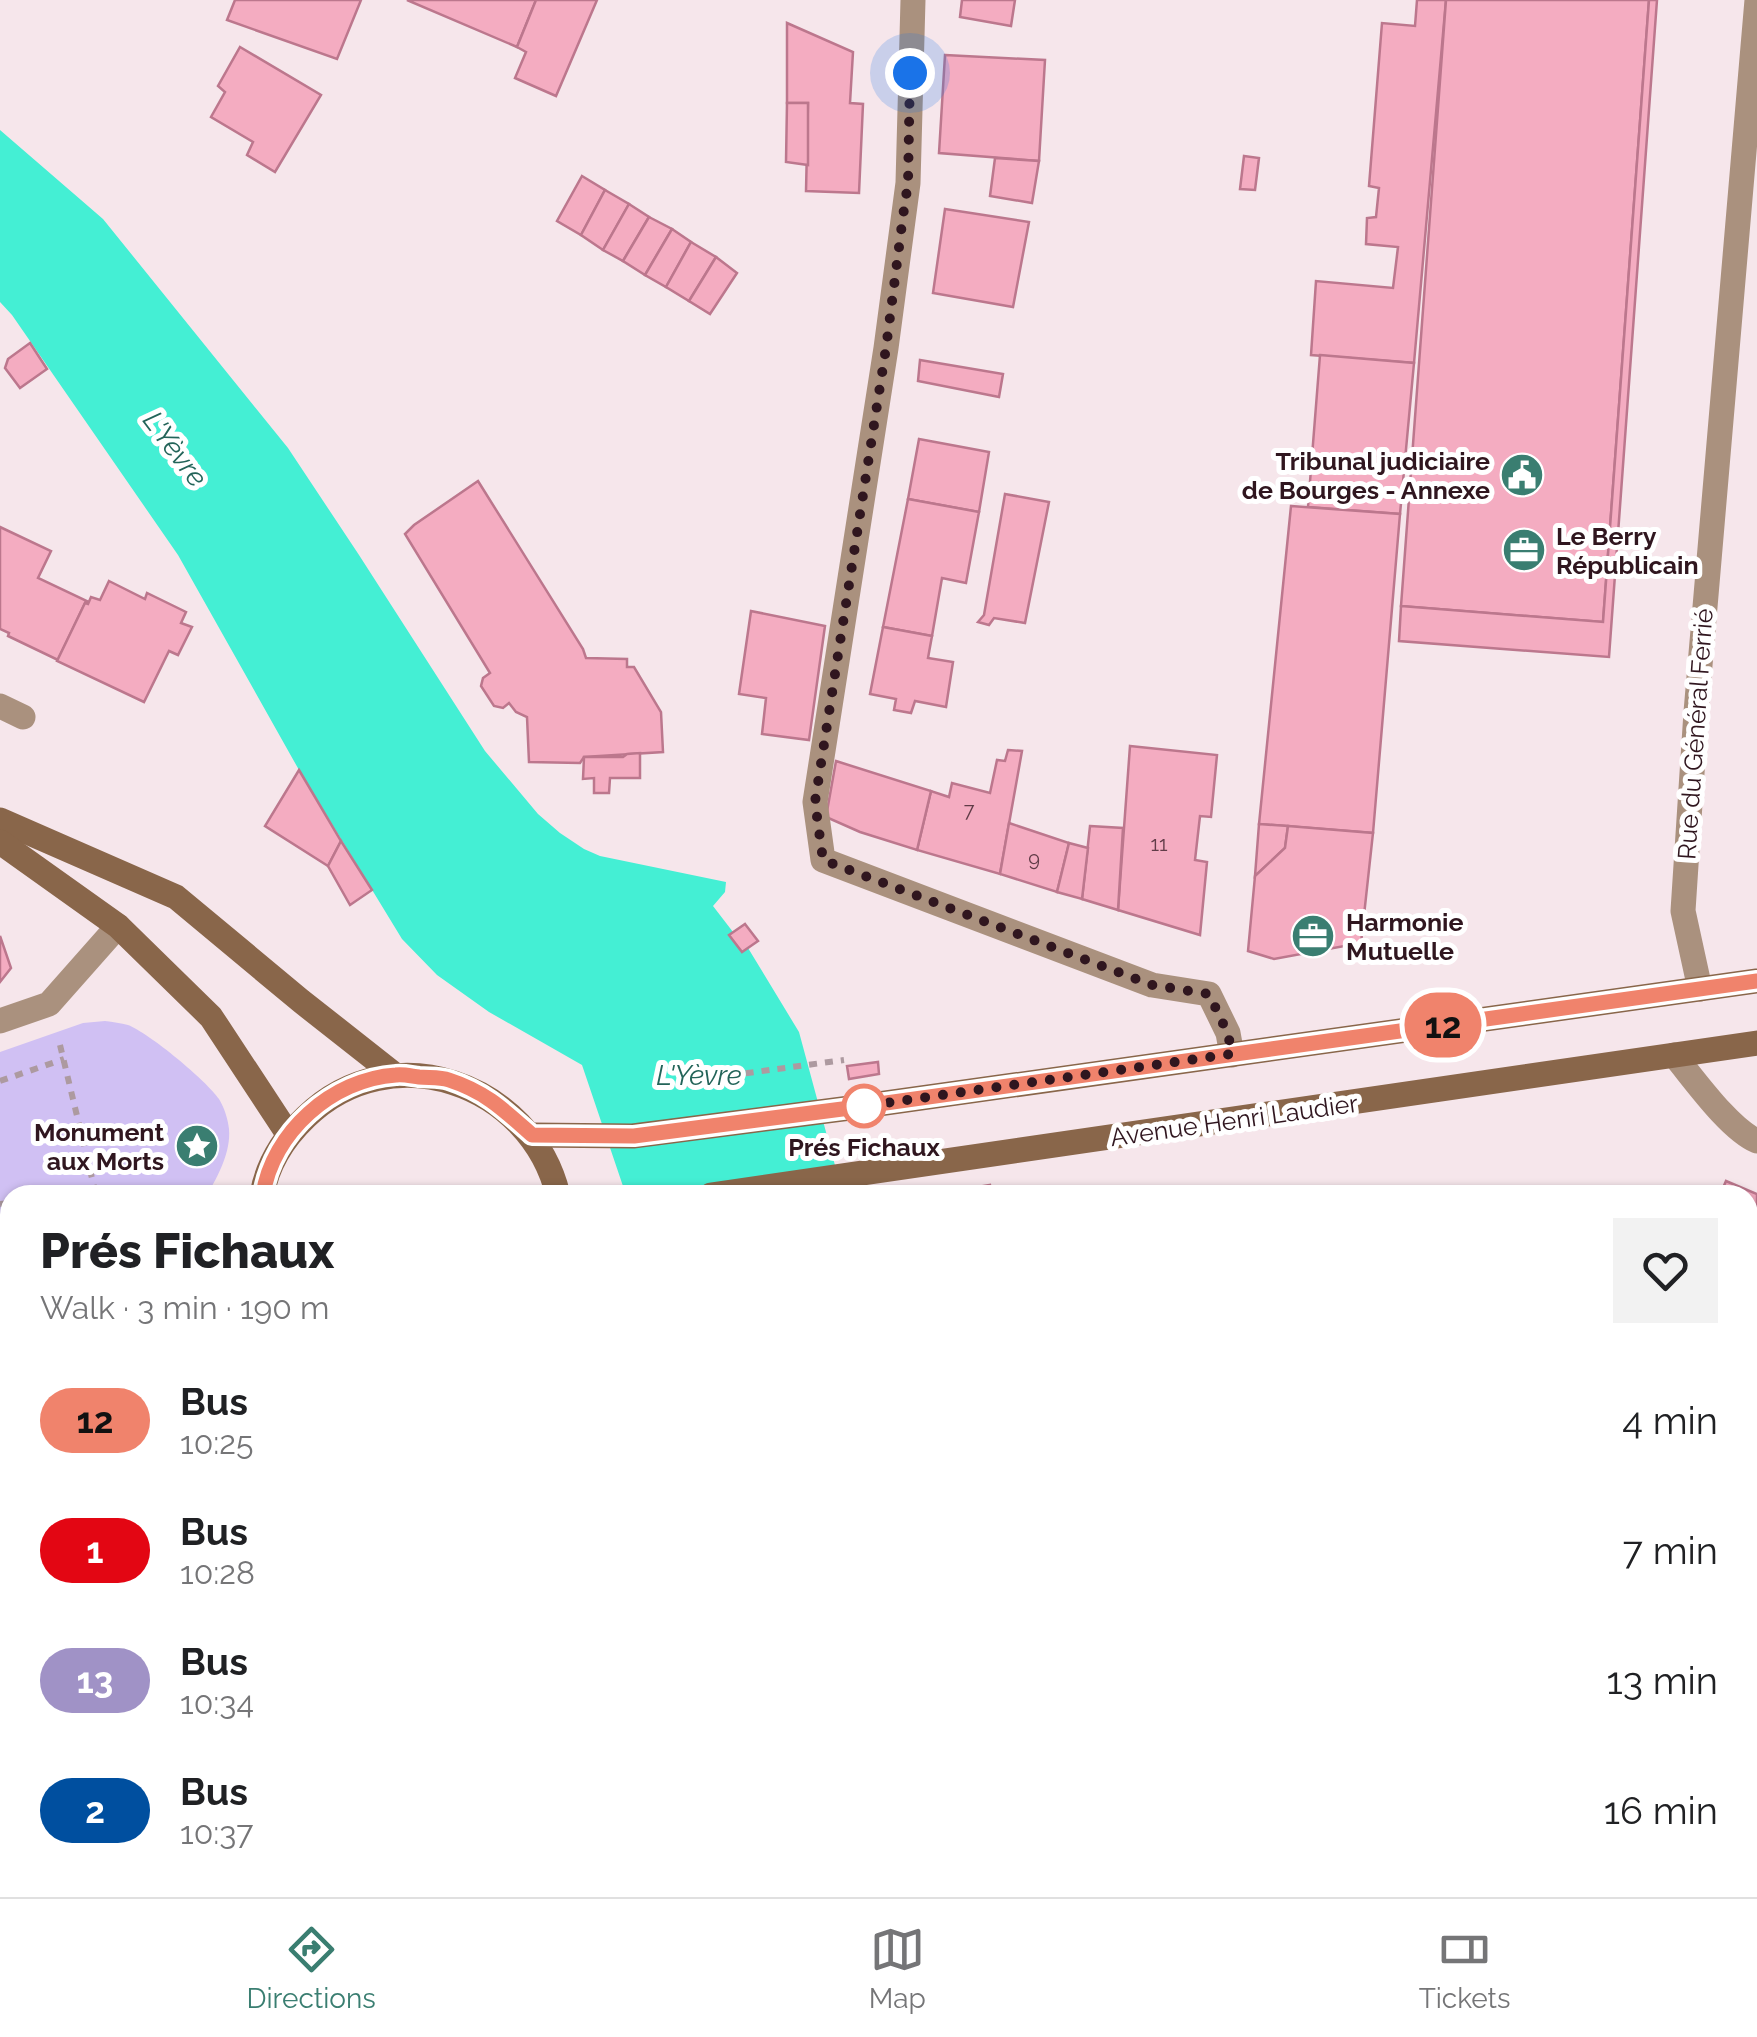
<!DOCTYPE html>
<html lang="en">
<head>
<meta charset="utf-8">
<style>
  :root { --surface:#fff; --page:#f2f2f2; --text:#202124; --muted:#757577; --line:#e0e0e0; --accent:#3a7e71 }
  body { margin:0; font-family:Raleway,sans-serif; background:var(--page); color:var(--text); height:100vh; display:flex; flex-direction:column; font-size:38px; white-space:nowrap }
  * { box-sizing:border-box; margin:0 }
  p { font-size:32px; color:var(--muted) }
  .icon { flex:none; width:55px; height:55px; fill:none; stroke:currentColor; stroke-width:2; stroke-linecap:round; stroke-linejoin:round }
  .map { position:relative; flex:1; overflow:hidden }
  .side { position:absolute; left:0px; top:1185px; width:1758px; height:712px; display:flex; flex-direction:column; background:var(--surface); border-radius:30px 30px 0 0; box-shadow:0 2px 8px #0004 }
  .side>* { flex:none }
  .badge { padding:0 20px; border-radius:32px; font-size:35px; line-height:65px }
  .you { position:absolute; width:50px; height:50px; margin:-25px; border:8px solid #fff; border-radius:50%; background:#1a73e8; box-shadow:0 0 0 15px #1a73e833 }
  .map>.badge { position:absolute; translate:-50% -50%; box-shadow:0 0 0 5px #fff }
  .round { display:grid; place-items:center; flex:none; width:105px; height:105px; border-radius:0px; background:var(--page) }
  .headline { display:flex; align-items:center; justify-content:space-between; height:170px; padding:0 40px }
  h1 { font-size:48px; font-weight:800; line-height:75px }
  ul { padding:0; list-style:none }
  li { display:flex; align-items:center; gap:30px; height:130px; padding:0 40px }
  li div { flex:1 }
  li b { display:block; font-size:38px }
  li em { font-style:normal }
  li .badge { min-width:110px; font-weight:700; text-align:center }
  .tab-bar { display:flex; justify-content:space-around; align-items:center; height:140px; border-top:2px solid var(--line); background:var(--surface); font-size:28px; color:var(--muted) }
  .tab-bar a { display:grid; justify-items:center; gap:5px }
  .tab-bar .active { color:var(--accent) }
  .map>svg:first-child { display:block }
</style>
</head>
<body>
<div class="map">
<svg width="1757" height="1897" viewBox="0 0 1757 1897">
  <rect width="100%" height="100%" fill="#f6e6eb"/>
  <!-- green -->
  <g fill="#d0c0f3">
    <path d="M105 1021C113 1022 121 1023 128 1025 149 1033 207 1081 219 1099 224 1107 228 1119 229 1129 231 1152 218 1176 207 1195H10V1234L0 1235V1052L83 1023Z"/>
    <path d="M172 1888H882L885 1897H165Z"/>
  </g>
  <!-- water -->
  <g fill="#44efd4">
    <path d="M0 130 103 219 288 448 359 555 485 751 538 814 560 833 584 849 600 856 726 882 725 892 713 906 733 932 730 935 743 951 748 948 799 1032 843 1195H626L582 1065 489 1012 437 975 402 939 299 770 178 555 12 315 0 302Z"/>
    <path d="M1748 1866 1757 1871V1897H924L922 1888H1748Z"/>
  </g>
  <!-- building -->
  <g fill="#f4acc1" stroke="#bc778d" stroke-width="2.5">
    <path d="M235 0H361L337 59 227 20Z"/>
    <path d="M407 0H536L517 47Z"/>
    <path d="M536 0H597L556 96 515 78 526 52 517 47Z"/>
    <path d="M962 0H1015L1011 26 960 17Z"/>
    <path d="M1417 0H1446L1414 363 1311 355 1316 281 1393 288 1398 247 1366 244 1367 218 1376 217 1379 188 1369 186 1382 23 1415 26Z"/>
    <path d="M1446 0H1649L1603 622 1401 606Z"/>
    <path d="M1649 0H1657L1609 657 1399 641 1401 606 1603 622Z"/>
    <path d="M787 23 853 52 850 103 863 104 859 193 806 191 808 103H787Z"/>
    <path d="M240 47 321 95 275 172 247 155 253 142 211 117 225 92 218 86Z"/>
    <path d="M945 55 1045 60 1039 161 939 153Z"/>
    <path d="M787 103H808V165L786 162Z"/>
    <path d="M1244 156 1259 158 1255 190 1240 189Z"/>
    <path d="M995 158 1039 161 1032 203 990 196Z"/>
    <path d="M582 176 605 190 581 235 557 221Z"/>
    <path d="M605 190 629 204 603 250 581 235Z"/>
    <path d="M629 204 649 217 623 261 603 250Z"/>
    <path d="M945 209 1029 222 1013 307 933 293Z"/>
    <path d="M649 217 672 229 645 275 623 261Z"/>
    <path d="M672 229 691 242 666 287 645 275Z"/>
    <path d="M691 242 716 257 689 301 666 287Z"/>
    <path d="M716 257 737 273 710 314 689 301Z"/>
    <path d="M30 343 47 369 20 388 5 368 8 359Z"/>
    <path d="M1320 355 1414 363 1400 514 1308 507Z"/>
    <path d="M920 360 1003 374 999 397 918 381Z"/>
    <path d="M919 439 989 452 979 512 908 499Z"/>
    <path d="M478 481 583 649 586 658 627 659V667H634L661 712 663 752 584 757 580 763 529 762 527 717 516 712 509 703 503 708 494 706 481 686 483 678 490 673 405 534 414 525Z"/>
    <path d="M1005 494 1049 502 1025 623 994 618 989 625 978 622 984 615Z"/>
    <path d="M908 499 979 512 966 583 942 578 932 636 883 627Z"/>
    <path d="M1291 506 1400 514 1373 833 1259 824Z"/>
    <path d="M0 527 51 551 38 578 89 602 88 604 85 603 58 660 8 636 9 633 0 629Z"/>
    <path d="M109 581 145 599 147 593 186 612 181 623 192 627 178 655 169 651 144 702 57 661 85 603 88 604 91 597 100 600Z"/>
    <path d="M751 611 825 626 809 740 762 734 766 698 739 694Z"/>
    <path d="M883 627 932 636 928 658 953 662 946 707 915 701 911 713 894 710 896 699 870 694Z"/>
    <path d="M1130 746 1217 755 1211 817 1200 816 1195 860 1207 862 1200 935 1118 910Z"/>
    <path d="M1008 750 1022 751 1000 874 917 850 931 791 949 797 952 783 990 793 997 760 1005 761Z"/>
    <path d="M640 753V778H610L609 793H594V778L583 779 584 757H623L627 754Z"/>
    <path d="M836 761 931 791 917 850 860 832 826 817Z"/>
    <path d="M299 770 341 841 328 866 265 826Z"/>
    <path d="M1009 823 1069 843 1057 892 1000 874Z"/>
    <path d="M1259 824 1288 826 1285 848 1255 876Z"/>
    <path d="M1090 826 1123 828 1118 910 1082 899Z"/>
    <path d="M1288 826 1373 833 1361 943 1274 959 1248 951 1255 876 1285 848Z"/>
    <path d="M341 841 372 890 350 905 328 866Z"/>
    <path d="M1069 843 1088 848 1082 899 1057 892Z"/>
    <path d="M745 924 758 941 742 952 729 935Z"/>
    <path d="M0 936 11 968 0 982Z"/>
    <path d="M878 1062 879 1074 849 1079 847 1066Z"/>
    <path d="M1726 1181 1757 1194V1359L1748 1347V1195H1720Z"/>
    <path d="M990 1185 992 1195H960L959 1190Z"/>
    <path d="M10 1344V1635L0 1637V1346Z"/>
    <path d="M1748 1649 1757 1656V1809L1748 1803Z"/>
  </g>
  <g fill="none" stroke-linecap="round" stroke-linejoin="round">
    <!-- path -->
    <g stroke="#ad9aa0" stroke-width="6" stroke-dasharray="8 8" stroke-linecap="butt">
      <path d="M60 1045 96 1195"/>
      <path d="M0 1081 64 1059"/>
      <path d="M685 1086 688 1081 844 1060"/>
      <path d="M81 1195 96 1193"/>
      <path d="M0 1204 10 1203"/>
      <path d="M550 1888 565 1897"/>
      <path d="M658 1888 695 1897"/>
      <path d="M735 1888 737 1897"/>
      <path d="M223 1897 230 1888"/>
      <path d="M244 1897V1888"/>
      <path d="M345 1897 360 1888"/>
    </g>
    <!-- service -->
    <path stroke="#aa917e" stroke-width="25" d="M0 706 23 717"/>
    <!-- minor -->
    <g stroke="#aa917e" stroke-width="25">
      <path d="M913 0 908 183 886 348 815 802 823 860 1152 985 1209 994 1228 1033 1232 1055"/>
      <path d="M1700 989 1683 911 1696 712 1757 0"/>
      <path d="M0 1021 49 1004 118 926"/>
      <path d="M1674 1055C1694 1079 1729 1129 1757 1141"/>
    </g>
    <!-- tertiary -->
    <path stroke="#aa917e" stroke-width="25" d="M0 1281 10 1279"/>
    <!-- secondary -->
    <g stroke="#89664a" stroke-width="25">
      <path d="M0 820 176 897 301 1001 395 1075"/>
      <path d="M0 842 118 926 211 1017 288 1134"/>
      <path d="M532 1135 633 1136 850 1108 1757 981"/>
      <path d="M262 1195C267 1165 284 1138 306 1117 391 1034 531 1083 558 1195"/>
      <path d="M711 1195 1757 1043"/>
      <path d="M44 1897 51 1888"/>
    </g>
  </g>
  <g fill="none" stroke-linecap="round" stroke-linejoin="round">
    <!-- line casing -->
    <g stroke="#fff" stroke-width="22">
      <path id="line" d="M263 1195C272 1133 332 1079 396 1075 403 1074 411 1076 419 1077 429 1078 440 1077 449 1080 486 1092 504 1110 532 1135L634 1136 850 1108 1757 981"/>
    </g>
    <!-- line -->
    <use href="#line" stroke="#f0836c" stroke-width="15"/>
    <!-- walk -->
    <path stroke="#30161f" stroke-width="10" stroke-dasharray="0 18" d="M864 1106 850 1108 1232 1054 1228 1034 1209 994 1152 985 823 860 815 802 886 348 903 216 908 183 910 73"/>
  </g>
  <!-- icons -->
  <defs>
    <g id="civic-disc" transform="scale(2.25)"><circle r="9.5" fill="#3a7e71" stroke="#fff"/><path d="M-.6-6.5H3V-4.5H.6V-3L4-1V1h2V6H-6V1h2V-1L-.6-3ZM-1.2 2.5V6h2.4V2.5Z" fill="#fff"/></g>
    <g id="office-disc" transform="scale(2.25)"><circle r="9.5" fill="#3a7e71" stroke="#fff"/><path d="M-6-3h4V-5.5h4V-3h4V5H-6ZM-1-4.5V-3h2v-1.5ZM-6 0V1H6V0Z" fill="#fff"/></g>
    <g id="sight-disc" transform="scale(2.25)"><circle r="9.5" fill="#3a7e71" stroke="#fff"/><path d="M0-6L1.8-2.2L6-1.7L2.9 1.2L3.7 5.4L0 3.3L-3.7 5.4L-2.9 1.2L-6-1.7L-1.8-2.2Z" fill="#fff"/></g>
  </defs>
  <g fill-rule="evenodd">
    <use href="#civic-disc" x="1522" y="475"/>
    <use href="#office-disc" x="1524" y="550"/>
    <use href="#office-disc" x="1313" y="936"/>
    <use href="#sight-disc" x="197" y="1146"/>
  </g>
  <!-- markers -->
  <circle fill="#fff" stroke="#f0836c" stroke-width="5" cx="864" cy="1106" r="20"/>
  <g text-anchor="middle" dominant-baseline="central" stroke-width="10" stroke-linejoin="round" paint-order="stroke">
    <!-- number labels -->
    <g font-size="20" fill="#613c48">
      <text x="969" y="810">7</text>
      <text x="1159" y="844">11</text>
      <text x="1034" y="859">9</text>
    </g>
    <!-- poi labels -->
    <g font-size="25" font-weight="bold" fill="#30161f" stroke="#fff" text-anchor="end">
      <text x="1490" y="461">Tribunal judiciaire<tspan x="1490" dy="29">de Bourges - Annexe</tspan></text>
      <text x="1556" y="536" text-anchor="start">Le Berry<tspan x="1556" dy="29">Républicain</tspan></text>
      <text x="1346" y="922" text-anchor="start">Harmonie<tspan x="1346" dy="29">Mutuelle</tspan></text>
      <text x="164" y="1132">Monument<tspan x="164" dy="29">aux Morts</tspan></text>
    </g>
    <!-- street labels -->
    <g font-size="25" fill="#30161f" stroke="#fff">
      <text transform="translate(1695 734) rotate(-86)">Rue du Général Ferrié</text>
      <text transform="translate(1234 1120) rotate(-8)">Avenue Henri Laudier</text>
    </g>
    <!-- stop labels -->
    <g font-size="25" font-weight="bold" fill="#30161f" stroke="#fff">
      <text x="864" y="1147">Prés Fichaux</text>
    </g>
    <!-- water labels -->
    <g font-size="28" font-style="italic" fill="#236459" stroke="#fff">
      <text transform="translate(175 449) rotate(53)">L'Yèvre</text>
      <text x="699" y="1075">L'Yèvre</text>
    </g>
  </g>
</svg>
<div class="you" style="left:910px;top:73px"></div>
<b class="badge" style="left:1443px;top:1025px;background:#f0836c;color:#111">12</b>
<section class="side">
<div class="headline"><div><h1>Prés Fichaux</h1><p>Walk · 3 min · 190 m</p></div><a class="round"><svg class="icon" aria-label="heart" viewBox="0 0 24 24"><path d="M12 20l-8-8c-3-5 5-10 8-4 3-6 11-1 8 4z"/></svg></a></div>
<ul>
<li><span class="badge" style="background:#f0836c;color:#111">12</span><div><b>Bus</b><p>10:25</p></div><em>4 min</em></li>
<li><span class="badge" style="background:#e30613;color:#fff">1</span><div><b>Bus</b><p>10:28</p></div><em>7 min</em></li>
<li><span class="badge" style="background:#a092c6;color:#fff">13</span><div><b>Bus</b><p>10:34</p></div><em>13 min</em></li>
<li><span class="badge" style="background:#004f9f;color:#fff">2</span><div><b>Bus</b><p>10:37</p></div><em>16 min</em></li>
</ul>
</section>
</div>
<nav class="tab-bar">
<a class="active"><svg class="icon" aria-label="directions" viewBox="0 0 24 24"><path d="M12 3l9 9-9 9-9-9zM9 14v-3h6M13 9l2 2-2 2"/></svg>Directions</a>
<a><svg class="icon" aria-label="map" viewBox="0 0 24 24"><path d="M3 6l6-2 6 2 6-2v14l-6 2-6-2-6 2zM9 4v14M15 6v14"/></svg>Map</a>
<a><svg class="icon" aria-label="tickets" viewBox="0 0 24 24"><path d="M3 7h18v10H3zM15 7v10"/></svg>Tickets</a>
</nav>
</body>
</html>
